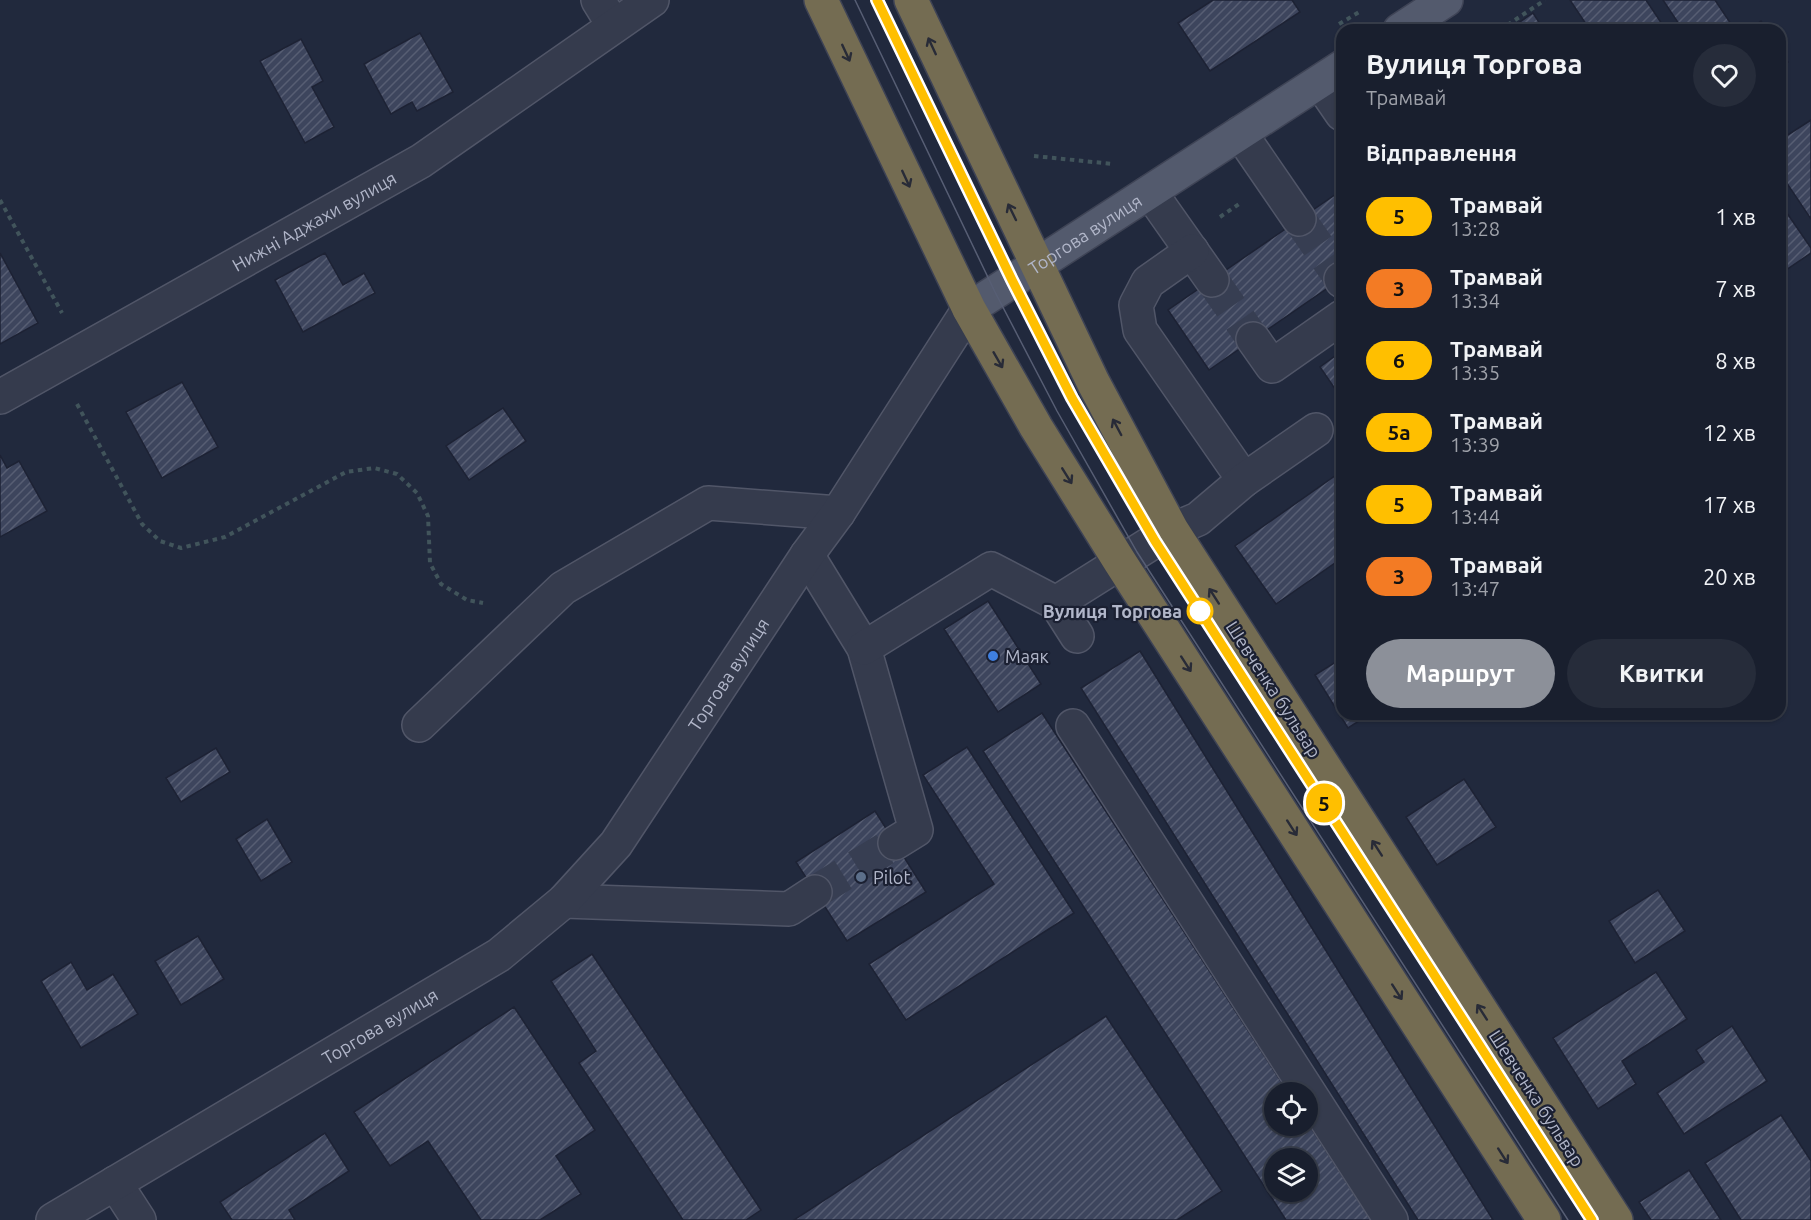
<!DOCTYPE html>
<html lang="uk">
<head>
<meta charset="utf-8">
<style>
  :root { --surface:#191f2e; --page:#262c3a; --text:#f1f3f6; --muted:#9fa2aa; --line:#373d4a; --accent:#8c9099 }
  body { margin:0; font-family:Ubuntu,sans-serif; background:var(--page); color:var(--text); height:100vh; display:flex; flex-direction:column; font-size:22px; white-space:nowrap }
  * { box-sizing:border-box; margin:0 }
  p { font-size:20px; color:var(--muted) }
  .icon { flex:none; width:33px; height:33px; fill:none; stroke:currentColor; stroke-width:2; stroke-linecap:round; stroke-linejoin:round }
  .map { position:relative; flex:1; overflow:hidden }
  .details { position:absolute; left:1336px; top:24px; width:450px; height:696px; display:flex; flex-direction:column; background:var(--surface); border-radius:18px; box-shadow:0 2px 4px #0004,0 0 0 2px var(--line) }
  .details>* { flex:none }
  .badge { padding:0 12px; border-radius:20px; font-size:21px; line-height:39px }
  .tools { position:absolute; left:1264px; top:1082px; display:grid; gap:12px }
  .tools a { display:grid; place-items:center; width:54px; height:54px; border-radius:50%; background:var(--surface); box-shadow:0 2px 4px #0004,0 0 0 2px var(--line); font-size:30px }
  .map>.badge { position:absolute; translate:-50% -50%; box-shadow:0 0 0 3px #fff }
  h2 { padding:0 30px; font-size:22px; line-height:54px }
  .round { display:grid; place-items:center; flex:none; width:63px; height:63px; border-radius:32px; background:var(--page) }
  .overview { display:flex; align-items:center; justify-content:space-between; height:102px; padding:0 30px }
  h1 { font-size:28px; font-weight:600; line-height:45px }
  .action { display:flex; gap:12px; margin-top:auto; padding:12px 30px }
  .action a { flex:1; height:69px; border-radius:36px; background:var(--accent); color:#fff; font-size:24px; font-weight:600; line-height:69px; text-align:center }
  .action a+a { background:var(--page); color:var(--text) }
  ul { padding:0; list-style:none }
  li { display:flex; align-items:center; gap:18px; height:72px; padding:0 30px }
  li div { flex:1 }
  li b { display:block; font-size:22px }
  li em { font-style:normal }
  li .badge { min-width:66px; font-weight:700; text-align:center }
  .map>svg:first-child { display:block }
</style>
</head>
<body>
<div class="map">
<svg width="1811" height="1220" viewBox="0 0 1811 1220">
  <defs>
    <pattern id="building-hatch" width="6" height="6" patternUnits="userSpaceOnUse" patternTransform="scale(1.5)"><rect width="6" height="6" fill="#3d455d"/><path d="M-1 1l2-2M0 6l6-6M5 7l2-2" fill="none" stroke="#575e73"/></pattern>
  </defs>
  <rect width="100%" height="100%" fill="#21293d"/>
  <!-- building -->
  <g fill="url(#building-hatch)" stroke="#1d2234" stroke-width="1.5" fill-rule="evenodd">
    <path d="M1213 0H1292L1300 12 1210 71 1178 23Z"/>
    <path d="M1570 0H1646L1666 30H1590Z"/>
    <path d="M1663 0H1715L1735 30H1683Z"/>
    <path d="M1533 13 1544 30H1508Z"/>
    <path d="M1761 21 1767 30H1749Z"/>
    <path d="M420 33 453 92 417 111 412 102 391 114 364 64Z"/>
    <path d="M301 39 323 81 312 87 334 127 305 143 260 61Z"/>
    <path d="M1780 50 1788 62 1780 67Z"/>
    <path d="M1811 120V219L1780 173V140Z"/>
    <path d="M1342 190V278L1209 370 1168 310Z"/>
    <path d="M1780 203 1811 248V253L1780 274Z"/>
    <path d="M0 253 38 323 0 344Z"/>
    <path d="M325 253 343 285 364 273 375 293 303 332 275 280Z"/>
    <path d="M1342 351V399L1320 367Z"/>
    <path d="M182 382 218 447 162 478 126 412Z"/>
    <path d="M503 408 526 441 469 480 446 446Z"/>
    <path d="M0 455 7 468 19 461 47 511 0 537Z"/>
    <path d="M1342 471V558L1276 604 1235 546Z"/>
    <path d="M1342 582V596L1336 586Z"/>
    <path d="M988 601 1041 684 998 712 944 629Z"/>
    <path d="M1140 651 1493 1220H1418L1081 688Z"/>
    <path d="M1342 658V714H1370L1348 728 1315 675Z"/>
    <path d="M1042 713 1288 1092H1275V1125H1308V1123L1371 1220H1286L983 751ZM1275 1158H1308V1191H1275Z"/>
    <path d="M967 747 1074 913 906 1020 869 964 994 884 923 775Z"/>
    <path d="M216 748 230 772 181 802 166 778Z"/>
    <path d="M1464 779 1496 827 1437 865 1406 817Z"/>
    <path d="M875 811 926 892 847 941 796 862Z"/>
    <path d="M267 819 292 862 261 881 236 839Z"/>
    <path d="M1658 890 1685 931 1635 963 1609 921Z"/>
    <path d="M198 936 224 979 181 1005 155 961Z"/>
    <path d="M592 954 761 1210 746 1220H683L579 1063 596 1051 551 981Z"/>
    <path d="M71 962 87 990 113 974 138 1014 81 1048 41 981Z"/>
    <path d="M1656 972 1687 1019 1622 1061 1636 1084 1598 1109 1553 1038Z"/>
    <path d="M514 1007 595 1130 556 1156 581 1194 540 1220H481L428 1141 390 1166 354 1112Z"/>
    <path d="M1106 1016 1222 1191 1177 1220H794Z"/>
    <path d="M1732 1026 1767 1081 1684 1134 1657 1093 1704 1062 1696 1050Z"/>
    <path d="M1781 1115 1811 1161V1220H1741L1705 1163Z"/>
    <path d="M325 1133 349 1171 289 1210 295 1220H232L220 1202Z"/>
    <path d="M1689 1170 1721 1220H1651L1639 1202Z"/>
  </g>
  <g fill="none" stroke-linecap="round" stroke-linejoin="round">
    <!-- minor-tunnel -->
    <g stroke="#373e52" stroke-width="33" stroke-dasharray="33 16" stroke-linecap="butt">
      <path d="M1299 219 1341 279"/>
      <path d="M1212 280 1253 339"/>
      <path d="M815 892 895 843"/>
    </g>
    <!-- minor casing -->
    <g stroke="#515668" stroke-width="36">
      <g id="minor">
        <path d="M598 0 614 26"/>
        <path d="M1320 82 1342 114"/>
        <path d="M1240 133 1299 219"/>
        <path d="M1150 192 1212 280"/>
        <path d="M1192 251 1148 282 1136 305 1140 330 1244 480"/>
        <path d="M1341 279 1342 281"/>
        <path d="M1253 339 1272 366 1342 317"/>
        <path id="s1" d="M0 397 421 161 652 0"/>
        <path d="M807 555 864 648 916 830 895 843"/>
        <path d="M1056 603 1077 636"/>
        <path d="M864 648 991 569 1056 603 1172 530 1198 519 1244 480 1316 430"/>
        <path d="M419 725 563 588 708 503 838 513"/>
        <path d="M1073 726 1391 1220"/>
        <path d="M564 901 789 909 815 892"/>
        <path d="M115 1183 139 1220"/>
        <path id="s2" d="M53 1220 499 955 564 901 616 844 807 555 838 513 969 309"/>
      </g>
    </g>
    <!-- major casing -->
    <g stroke="#3f4456" stroke-width="36">
      <g id="major">
        <path d="M1400 30 1446 0"/>
        <path id="s3" d="M969 309 1342 67"/>
      </g>
    </g>
    <!-- highway casing -->
    <g stroke="#3e4355" stroke-width="36">
      <g id="highway">
        <path d="M821 0 969 309 1036 427 1120 562 1544 1220"/>
        <path d="M911 0 1093 382 1172 530 1616 1220"/>
      </g>
    </g>
    <!-- path -->
    <g stroke="#41545b" stroke-width="4" stroke-dasharray="4.5 4.5" stroke-linecap="butt">
      <path d="M1339 24 1361 11"/>
      <path d="M1500 30 1545 0"/>
      <path d="M1034 156 1113 164"/>
      <path d="M0 200 62 313"/>
      <path d="M1220 217 1239 204"/>
      <path d="M77 404 142 524 160 541 181 548 225 537 346 472 374 468 397 474 417 493 428 516 430 563 441 584 467 600 483 603"/>
    </g>
    <!-- minor -->
    <use href="#minor" stroke="#353b4d" stroke-width="33"/>
    <!-- major -->
    <use href="#major" stroke="#535a6d" stroke-width="33"/>
    <!-- highway -->
    <use href="#highway" stroke="#746c52" stroke-width="33"/>
    <!-- tram -->
    <g stroke="#575e74" stroke-width="1.5">
      <path d="M855 0 995 292 1057 411 1137 552 1568 1220"/>
      <path d="M877 0 1012 281 1072 398 1155 541 1592 1220"/>
    </g>
  </g>
  <!-- one-way arrows -->
  <defs><path id="oneway-shaft" d="M-6 0H5M1.5-3L5.5 0L1.5 3" fill="none" stroke-width="1.6" stroke-linecap="round" stroke-linejoin="round" transform="scale(1.5)"/></defs>
  <g stroke="#282b37">
    <use href="#oneway-shaft" transform="translate(932 46) rotate(-115)"/>
    <use href="#oneway-shaft" transform="translate(846 53) rotate(65)"/>
    <use href="#oneway-shaft" transform="translate(906 179) rotate(65)"/>
    <use href="#oneway-shaft" transform="translate(1012 212) rotate(-116)"/>
    <use href="#oneway-shaft" transform="translate(998 360) rotate(60)"/>
    <use href="#oneway-shaft" transform="translate(1117 427) rotate(-118)"/>
    <use href="#oneway-shaft" transform="translate(1067 476) rotate(58)"/>
    <use href="#oneway-shaft" transform="translate(1214 596) rotate(-123)"/>
    <use href="#oneway-shaft" transform="translate(1186 664) rotate(57)"/>
    <use href="#oneway-shaft" transform="translate(1292 828) rotate(57)"/>
    <use href="#oneway-shaft" transform="translate(1377 848) rotate(-123)"/>
    <use href="#oneway-shaft" transform="translate(1397 992) rotate(57)"/>
    <use href="#oneway-shaft" transform="translate(1482 1012) rotate(-123)"/>
    <use href="#oneway-shaft" transform="translate(1503 1156) rotate(57)"/>
  </g>
  <g fill="none" stroke-linecap="round" stroke-linejoin="round">
    <!-- line casing -->
    <g stroke="#fff" stroke-width="14">
      <path id="line" d="M877 0 1012 280 1072 398 1155 541 1592 1220"/>
    </g>
    <!-- line -->
    <use href="#line" stroke="#ffbf00" stroke-width="9"/>
  </g>
  <!-- markers -->
  <circle fill="#fff" stroke="#ffbf00" stroke-width="3" cx="1200" cy="611" r="12"/>
  <circle fill="#3f7fe0" stroke="#1b2032" stroke-width="2" cx="993" cy="656" r="6"/>
  <circle fill="#5c6f8a" stroke="#1b2032" stroke-width="2" cx="861" cy="877" r="6"/>
  <g text-anchor="middle" dominant-baseline="central" stroke-width="4.5" stroke-linejoin="round" paint-order="stroke">
    <!-- street labels -->
    <g font-size="18" fill="#b1b6c9" stroke="#1b2032">
      <text stroke="none"><textPath href="#s1" startOffset="360">Нижні Аджахи вулиця</textPath></text>
      <text stroke="none"><textPath href="#s3" startOffset="138">Торгова вулиця</textPath></text>
      <text stroke="none"><textPath href="#s2" startOffset="884">Торгова вулиця</textPath></text>
      <text transform="translate(1274 689) rotate(57)">Шевченка бульвар</text>
      <text stroke="none"><textPath href="#s2" startOffset="380">Торгова вулиця</textPath></text>
      <text transform="translate(1537 1098) rotate(57)">Шевченка бульвар</text>
    </g>
    <!-- stop labels -->
    <g font-size="18" font-weight="bold" fill="#b1b6c9" stroke="#1b2032" text-anchor="end">
      <text x="1182" y="611">Вулиця Торгова</text>
    </g>
    <!-- poi labels -->
    <g font-size="18" fill="#b1b6c9" stroke="#1b2032" text-anchor="start">
      <text x="1005" y="656">Маяк</text>
      <text x="873" y="877">Pilot</text>
    </g>
  </g>
</svg>
<div class="tools">
<a><svg class="icon" aria-label="locate" viewBox="0 0 24 24"><circle cx="12" cy="12" r="6"/><path d="M12 2v4M12 18v4M2 12h4M18 12h4"/></svg></a>
<a><svg class="icon" aria-label="layers" viewBox="0 0 24 24"><path d="M12 4l9 5-9 5-9-5zM3 14l9 5 9-5"/></svg></a>
</div>
<b class="badge" style="left:1324px;top:803px;background:#ffbf00;color:#111">5</b>
<section class="details">
<div class="overview"><div><h1>Вулиця Торгова</h1><p>Трамвай</p></div><a class="round"><svg class="icon" aria-label="heart" viewBox="0 0 24 24"><path d="M12 20l-8-8c-3-5 5-10 8-4 3-6 11-1 8 4z"/></svg></a></div>
<h2>Відправлення</h2>
<ul>
<li><span class="badge" style="background:#ffbf00;color:#111">5</span><div><b>Трамвай</b><p>13:28</p></div><em>1 хв</em></li>
<li><span class="badge" style="background:#f37b24;color:#111">3</span><div><b>Трамвай</b><p>13:34</p></div><em>7 хв</em></li>
<li><span class="badge" style="background:#ffbf00;color:#111">6</span><div><b>Трамвай</b><p>13:35</p></div><em>8 хв</em></li>
<li><span class="badge" style="background:#ffbf00;color:#111">5а</span><div><b>Трамвай</b><p>13:39</p></div><em>12 хв</em></li>
<li><span class="badge" style="background:#ffbf00;color:#111">5</span><div><b>Трамвай</b><p>13:44</p></div><em>17 хв</em></li>
<li><span class="badge" style="background:#f37b24;color:#111">3</span><div><b>Трамвай</b><p>13:47</p></div><em>20 хв</em></li>
</ul>
<div class="action"><a>Маршрут</a><a>Квитки</a></div>
</section>
</div>
</body>
</html>
